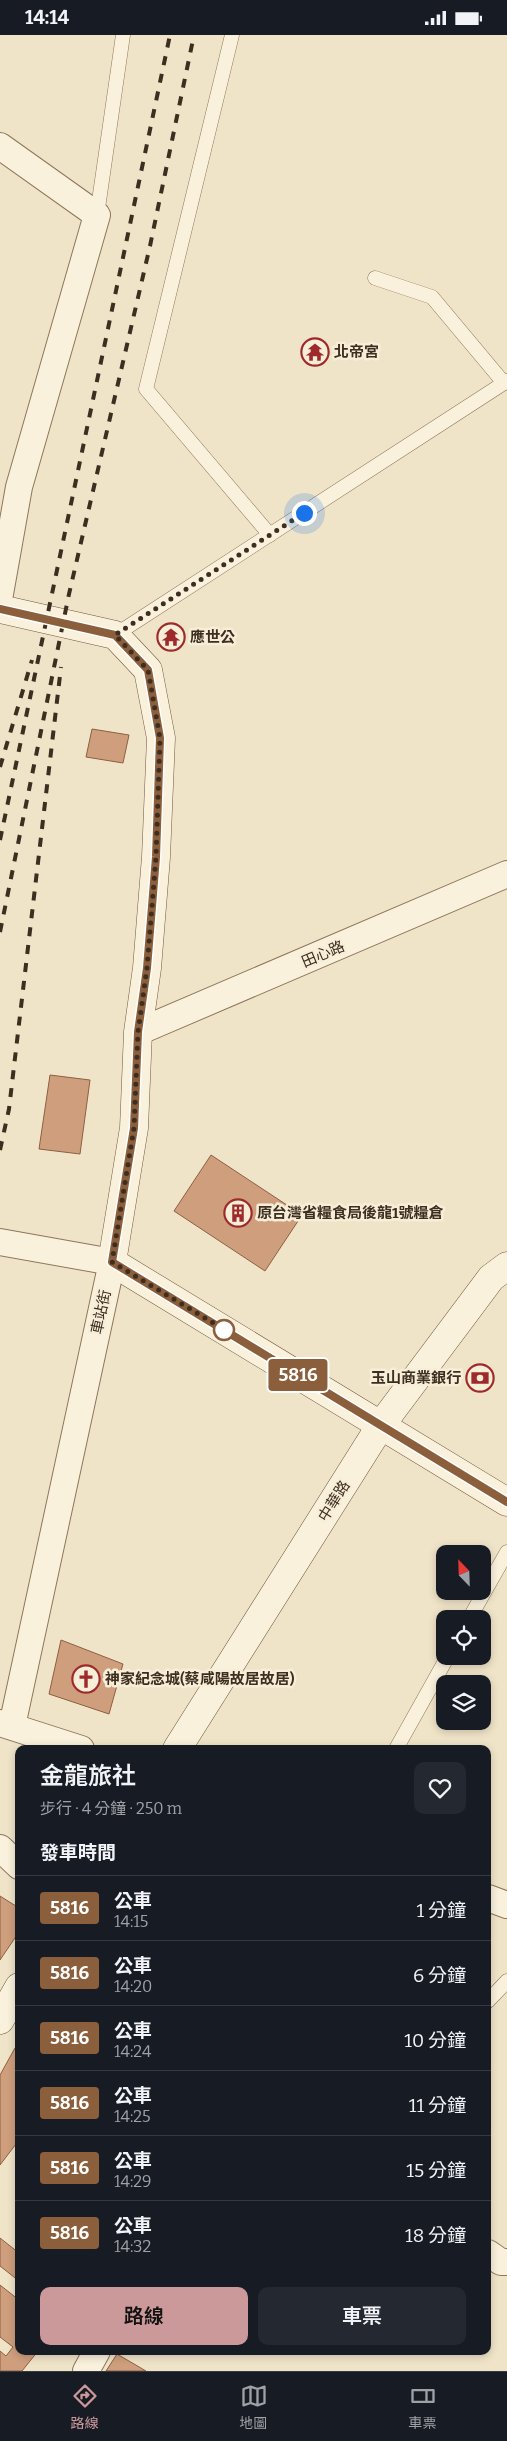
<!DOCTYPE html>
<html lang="zh-TW">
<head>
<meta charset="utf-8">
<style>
  :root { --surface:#171b24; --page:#242831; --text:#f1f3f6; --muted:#9ea1a6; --line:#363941; --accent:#cc999b }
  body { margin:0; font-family:Bitter,"Noto Sans TC",serif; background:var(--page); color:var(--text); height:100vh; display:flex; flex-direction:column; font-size:19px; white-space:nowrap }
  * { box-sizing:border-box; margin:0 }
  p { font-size:16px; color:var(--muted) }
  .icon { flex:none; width:28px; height:28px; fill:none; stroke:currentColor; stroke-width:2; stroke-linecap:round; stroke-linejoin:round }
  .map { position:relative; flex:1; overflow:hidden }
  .details { position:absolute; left:15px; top:1710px; width:476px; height:610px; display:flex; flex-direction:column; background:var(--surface); border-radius:10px; box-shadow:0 2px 8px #0003 }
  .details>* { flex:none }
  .badge { padding:0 10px; border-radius:4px; font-size:18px; line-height:32px }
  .needle { width:32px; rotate:337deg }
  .tools { position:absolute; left:436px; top:1510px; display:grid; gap:10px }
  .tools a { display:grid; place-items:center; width:55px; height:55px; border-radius:10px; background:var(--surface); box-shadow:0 2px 8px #0003; font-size:25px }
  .you { position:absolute; width:25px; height:25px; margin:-12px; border:4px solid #fff; border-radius:50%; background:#1a73e8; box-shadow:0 0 0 8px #1a73e833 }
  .map>.badge { position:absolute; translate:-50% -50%; box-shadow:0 0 0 2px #fff }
  h2 { padding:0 25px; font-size:19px; line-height:45px }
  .round { display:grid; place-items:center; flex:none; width:52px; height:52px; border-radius:10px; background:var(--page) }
  .summary { display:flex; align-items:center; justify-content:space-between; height:85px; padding:0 25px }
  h1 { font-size:24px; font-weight:600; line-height:38px }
  .primary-button { display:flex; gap:10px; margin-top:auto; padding:10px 25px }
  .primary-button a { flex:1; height:58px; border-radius:10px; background:var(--accent); color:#111; font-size:20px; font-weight:600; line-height:58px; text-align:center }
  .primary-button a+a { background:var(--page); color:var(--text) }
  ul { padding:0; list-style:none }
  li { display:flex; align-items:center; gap:15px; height:65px; padding:0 25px; border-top:1px solid var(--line) }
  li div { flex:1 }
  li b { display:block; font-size:19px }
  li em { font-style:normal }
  li .badge { min-width:55px; font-weight:700; text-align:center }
  .status { display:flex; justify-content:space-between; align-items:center; height:35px; padding:0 25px; background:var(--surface); direction:ltr }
  .status svg { height:14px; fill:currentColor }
  .tabs { display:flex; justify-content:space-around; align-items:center; height:70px; border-top:1px solid var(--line); background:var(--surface); font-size:14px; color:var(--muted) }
  .tabs a { display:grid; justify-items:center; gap:2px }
  .tabs .current { color:var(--accent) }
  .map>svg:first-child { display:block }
</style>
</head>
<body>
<div class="status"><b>14:14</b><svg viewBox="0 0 49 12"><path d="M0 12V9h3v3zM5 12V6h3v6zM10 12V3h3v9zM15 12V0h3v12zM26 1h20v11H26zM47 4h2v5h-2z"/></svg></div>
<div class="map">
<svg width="507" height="2336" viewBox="0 0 507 2336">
  <rect width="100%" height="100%" fill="#f0e4c8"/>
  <!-- building -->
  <g fill="#cf9f7d" stroke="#8d5f41">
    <path d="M92 694 129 700 123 728 86 722Z"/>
    <path d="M50 1040 90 1045 80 1119 39 1114Z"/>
    <path d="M211 1120 302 1180 265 1236 174 1176Z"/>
    <path d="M61 1605 123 1629 109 1679 49 1659Z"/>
    <path d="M0 1861 19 1873V1897L0 1925Z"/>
    <path d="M15 2013H19V2105L0 2130V2040Z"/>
    <path d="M0 2203 19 2218V2246L0 2231Z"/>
    <path d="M0 2250 19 2265V2316H38L22 2336H0V2316L6 2321 13 2312 0 2302Z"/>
    <path d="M117 2319 146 2336H106Z"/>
  </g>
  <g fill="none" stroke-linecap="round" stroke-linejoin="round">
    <!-- lane casing -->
    <g stroke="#8d765c" stroke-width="15">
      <g id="lane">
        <path d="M232 0 146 354 270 500"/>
        <path d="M97 180 123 0"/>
        <path d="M375 243 432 262 504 348"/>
        <path d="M115 600 507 346"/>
        <path d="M469 1584 507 1517"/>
        <path d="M396 1714 448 1621"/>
        <path d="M488 1966 507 1946"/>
      </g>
    </g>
    <!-- street casing -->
    <g stroke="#8d765c" stroke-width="28">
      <g id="street">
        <path d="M0 111 97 180 19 452 0 559"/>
        <path d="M138 997 507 839"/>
        <path d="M0 1207 112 1227 12 1691"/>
        <path d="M0 1688 81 1714"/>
        <path d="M0 1813 19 1831"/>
        <path d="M488 1863 507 1870"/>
        <path d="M488 2218 501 2227H507"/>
        <path d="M86 2336 97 2316"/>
      </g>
    </g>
    <!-- secondary casing -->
    <g stroke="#6f573f" stroke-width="29">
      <g id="secondary">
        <path d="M0 574 115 600 148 635 161 703 156 822 147 933 138 997 134 1093 112 1227 507 1467"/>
        <path d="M177 1714 381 1390 491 1243 507 1231"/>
        <path d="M0 1985 19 1952"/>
      </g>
    </g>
    <!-- lane -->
    <use href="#lane" stroke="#faf1dc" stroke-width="14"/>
    <!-- street -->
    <use href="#street" stroke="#faf1dc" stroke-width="26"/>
    <!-- secondary -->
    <use href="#secondary" stroke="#faf1dc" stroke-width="28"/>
    <!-- rail -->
    <g stroke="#3d2e20" stroke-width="4" stroke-dasharray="9 9" stroke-linecap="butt">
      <path d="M0 732 32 625"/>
      <path d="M0 805 170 0"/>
      <path d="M0 897 69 559 150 211 194 0"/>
      <path d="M0 1115 9 1074 61 632"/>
    </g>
  </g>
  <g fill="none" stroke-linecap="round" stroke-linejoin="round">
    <!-- line casing -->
    <g stroke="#fff" stroke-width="11">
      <path id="line" d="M0 574 115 600 148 635 160 703 156 822 147 933 138 997 134 1093 112 1227 507 1467"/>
    </g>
    <!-- line -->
    <use href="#line" stroke="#8b5e3c" stroke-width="8"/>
    <!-- walk -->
    <path stroke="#3d2e20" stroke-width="5" stroke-dasharray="0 9" d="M224 1295 230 1298 112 1227 134 1093 138 997 147 933 156 822 160 703 148 635 115 600 304 478"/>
  </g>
  <!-- icons -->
  <defs>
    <g id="temple-ring" transform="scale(1.4375)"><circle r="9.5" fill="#f7eed8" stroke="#9e2a2b" stroke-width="1.5"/><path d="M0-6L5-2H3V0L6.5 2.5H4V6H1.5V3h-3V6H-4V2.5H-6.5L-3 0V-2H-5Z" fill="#9e2a2b"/></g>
    <g id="building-ring" transform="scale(1.4375)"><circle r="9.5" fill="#f7eed8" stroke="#9e2a2b" stroke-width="1.5"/><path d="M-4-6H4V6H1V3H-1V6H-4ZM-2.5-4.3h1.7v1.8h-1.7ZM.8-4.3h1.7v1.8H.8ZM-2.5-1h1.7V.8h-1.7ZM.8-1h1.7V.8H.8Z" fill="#9e2a2b"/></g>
    <g id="bank-ring" transform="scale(1.4375)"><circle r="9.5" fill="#f7eed8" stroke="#9e2a2b" stroke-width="1.5"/><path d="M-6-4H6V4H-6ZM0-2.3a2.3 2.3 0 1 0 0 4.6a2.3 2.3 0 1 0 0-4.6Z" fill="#9e2a2b"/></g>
    <g id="church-ring" transform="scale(1.4375)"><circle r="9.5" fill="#f7eed8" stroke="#9e2a2b" stroke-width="1.5"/><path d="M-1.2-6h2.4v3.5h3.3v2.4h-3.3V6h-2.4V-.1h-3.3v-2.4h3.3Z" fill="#9e2a2b"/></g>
  </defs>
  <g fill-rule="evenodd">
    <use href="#temple-ring" x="315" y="317"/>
    <use href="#temple-ring" x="171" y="602"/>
    <use href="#building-ring" x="238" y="1178"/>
    <use href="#bank-ring" x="480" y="1343"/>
    <use href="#church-ring" x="86" y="1644"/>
  </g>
  <!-- markers -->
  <circle fill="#fff" stroke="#8b5e3c" stroke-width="2.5" cx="224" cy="1295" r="10"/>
  <g text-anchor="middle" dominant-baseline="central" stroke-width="5" stroke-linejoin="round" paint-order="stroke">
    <!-- poi labels -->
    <g font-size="15" font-weight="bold" fill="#3d2e20" stroke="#f7eed8" text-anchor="start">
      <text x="334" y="317">北帝宮</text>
      <text x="190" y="602">應世公</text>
      <text x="257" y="1178">原台灣省糧食局後龍1號糧倉</text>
      <text x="461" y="1343" text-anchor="end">玉山商業銀行</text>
      <text x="105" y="1644">神家紀念城(蔡咸陽故居故居)</text>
    </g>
    <!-- street labels -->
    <g font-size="15" fill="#3d2e20" stroke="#f7eed8">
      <text transform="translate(323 919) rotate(-23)">田心路</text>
      <text transform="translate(101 1277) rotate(-78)">車站街</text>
      <text transform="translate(334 1466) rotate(-58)">中華路</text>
    </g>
  </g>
</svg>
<div class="tools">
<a><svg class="needle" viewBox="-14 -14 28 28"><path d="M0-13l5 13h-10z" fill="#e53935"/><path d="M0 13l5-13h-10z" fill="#9ea1a6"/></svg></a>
<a><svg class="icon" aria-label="locate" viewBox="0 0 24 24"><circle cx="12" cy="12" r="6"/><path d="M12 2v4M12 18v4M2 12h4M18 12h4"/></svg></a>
<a><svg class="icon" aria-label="layers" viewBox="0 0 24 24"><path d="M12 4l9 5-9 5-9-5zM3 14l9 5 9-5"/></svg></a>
</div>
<div class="you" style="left:304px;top:478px"></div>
<b class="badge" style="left:298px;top:1340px;background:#8b5e3c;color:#fff">5816</b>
<section class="details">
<div class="summary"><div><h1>金龍旅社</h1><p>步行 · 4 分鐘 · 250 m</p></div><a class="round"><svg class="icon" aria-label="heart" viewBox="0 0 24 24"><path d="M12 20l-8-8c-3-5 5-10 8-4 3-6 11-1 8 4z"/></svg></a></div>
<h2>發車時間</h2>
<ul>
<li><span class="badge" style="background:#8b5e3c;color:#fff">5816</span><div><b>公車</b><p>14:15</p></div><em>1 分鐘</em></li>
<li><span class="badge" style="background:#8b5e3c;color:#fff">5816</span><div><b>公車</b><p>14:20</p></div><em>6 分鐘</em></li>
<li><span class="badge" style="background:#8b5e3c;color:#fff">5816</span><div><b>公車</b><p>14:24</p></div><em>10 分鐘</em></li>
<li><span class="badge" style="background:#8b5e3c;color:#fff">5816</span><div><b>公車</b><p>14:25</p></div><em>11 分鐘</em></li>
<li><span class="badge" style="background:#8b5e3c;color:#fff">5816</span><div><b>公車</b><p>14:29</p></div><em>15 分鐘</em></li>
<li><span class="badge" style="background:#8b5e3c;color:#fff">5816</span><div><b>公車</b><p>14:32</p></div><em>18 分鐘</em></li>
</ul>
<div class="primary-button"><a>路線</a><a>車票</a></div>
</section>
</div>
<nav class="tabs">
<a class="current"><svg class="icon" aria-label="directions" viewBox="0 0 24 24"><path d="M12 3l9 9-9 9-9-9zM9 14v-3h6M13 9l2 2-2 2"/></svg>路線</a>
<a><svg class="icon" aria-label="map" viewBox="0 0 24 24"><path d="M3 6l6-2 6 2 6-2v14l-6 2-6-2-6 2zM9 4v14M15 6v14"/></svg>地圖</a>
<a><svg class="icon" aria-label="tickets" viewBox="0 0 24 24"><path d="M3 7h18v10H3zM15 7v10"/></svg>車票</a>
</nav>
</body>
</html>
